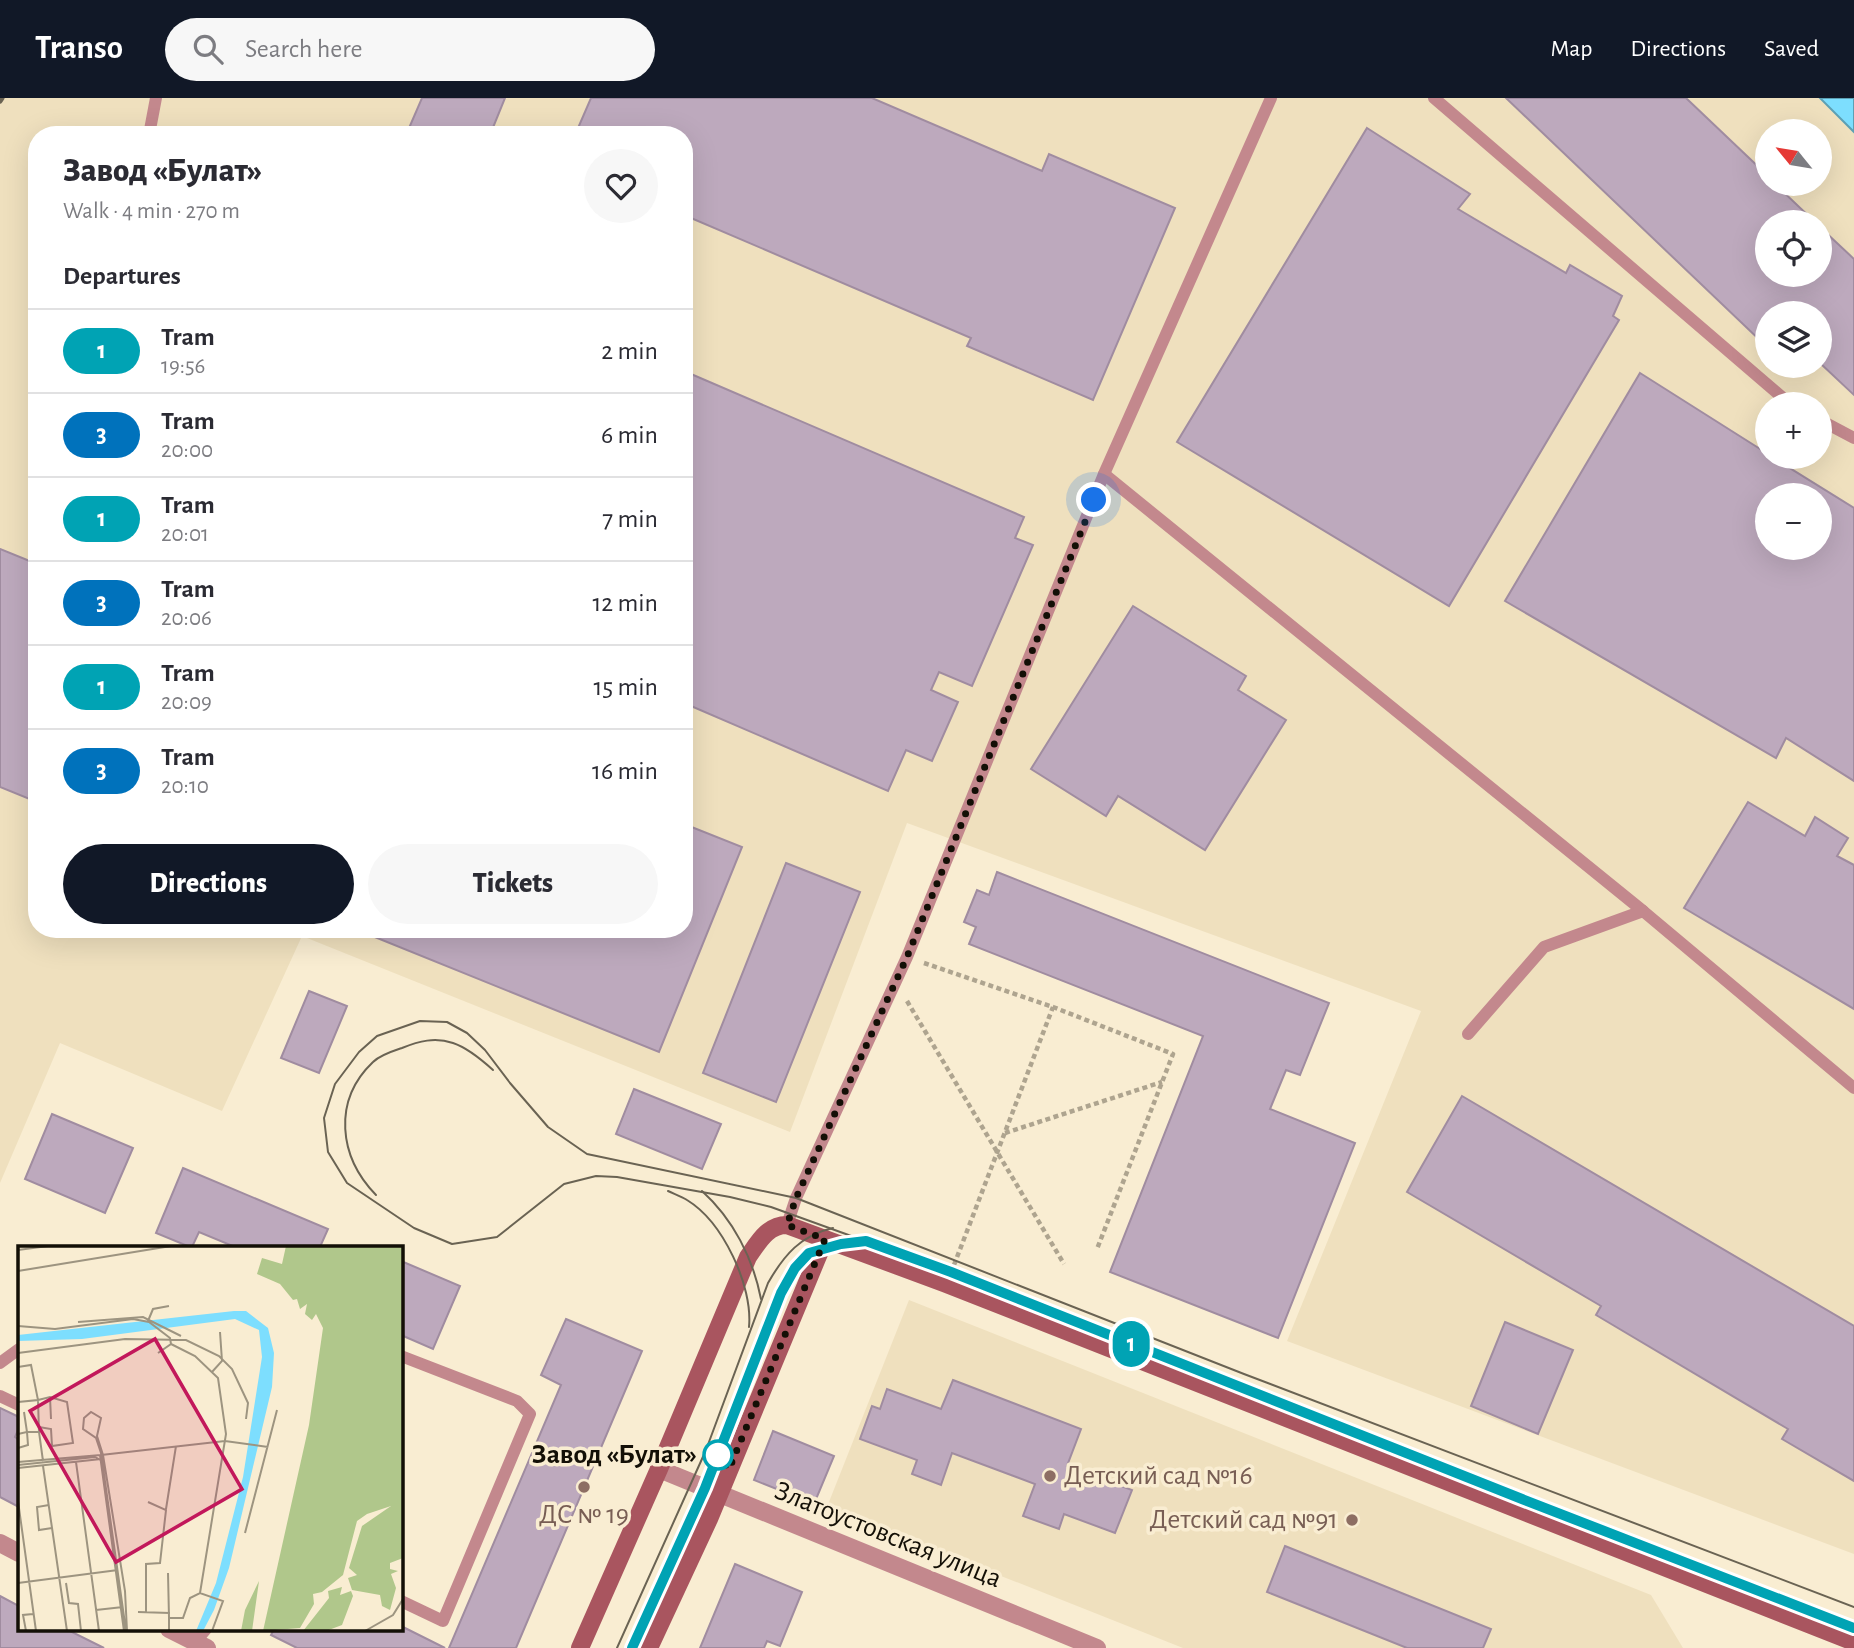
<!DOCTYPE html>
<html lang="en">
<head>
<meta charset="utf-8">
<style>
  :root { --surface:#fff; --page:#f7f7f7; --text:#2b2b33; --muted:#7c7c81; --line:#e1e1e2; --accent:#111827 }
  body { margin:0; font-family:"Alegreya Sans",sans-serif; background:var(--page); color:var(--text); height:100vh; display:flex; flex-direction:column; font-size:26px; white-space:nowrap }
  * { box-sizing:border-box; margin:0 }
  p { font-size:23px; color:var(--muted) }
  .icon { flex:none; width:38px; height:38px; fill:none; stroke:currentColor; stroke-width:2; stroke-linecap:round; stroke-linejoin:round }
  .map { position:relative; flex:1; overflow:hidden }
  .details { position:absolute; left:28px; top:28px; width:665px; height:812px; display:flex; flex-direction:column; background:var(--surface); border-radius:28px; box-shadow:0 7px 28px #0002 }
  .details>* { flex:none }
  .badge { padding:0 14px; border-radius:23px; font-size:24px; line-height:46px }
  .needle { width:46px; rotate:300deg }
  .controls { position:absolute; left:1755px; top:21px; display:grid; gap:14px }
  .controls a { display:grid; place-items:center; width:77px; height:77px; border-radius:50%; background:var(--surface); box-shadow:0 7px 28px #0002; font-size:35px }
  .you { position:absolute; width:35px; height:35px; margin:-18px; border:5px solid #fff; border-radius:50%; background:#1a73e8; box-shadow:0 0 0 10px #1a73e833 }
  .map>.badge { position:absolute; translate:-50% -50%; box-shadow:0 0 0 4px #fff }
  h2 { padding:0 35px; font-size:26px; line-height:63px }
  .round { display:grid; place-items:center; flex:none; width:74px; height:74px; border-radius:37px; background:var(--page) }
  .overview { display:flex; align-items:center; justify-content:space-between; height:119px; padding:0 35px }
  h1 { font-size:33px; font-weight:800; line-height:52px }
  .cta { display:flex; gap:14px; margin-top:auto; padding:14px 35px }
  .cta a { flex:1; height:80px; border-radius:42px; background:var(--accent); color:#fff; font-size:28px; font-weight:800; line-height:80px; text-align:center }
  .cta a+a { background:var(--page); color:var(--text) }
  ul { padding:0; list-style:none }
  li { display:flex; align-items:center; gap:21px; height:84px; padding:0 35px; border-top:2px solid var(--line) }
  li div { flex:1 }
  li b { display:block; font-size:26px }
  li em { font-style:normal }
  li .badge { min-width:77px; font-weight:700; text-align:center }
  header { display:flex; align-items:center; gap:42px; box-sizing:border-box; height:98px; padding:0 35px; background:var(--accent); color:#fff }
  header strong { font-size:33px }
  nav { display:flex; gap:38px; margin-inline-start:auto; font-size:24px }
  .search { width:490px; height:63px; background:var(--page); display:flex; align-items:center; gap:18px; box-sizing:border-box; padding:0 24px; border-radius:38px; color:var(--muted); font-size:26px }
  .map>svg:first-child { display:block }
</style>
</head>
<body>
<header>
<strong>Transo</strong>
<div class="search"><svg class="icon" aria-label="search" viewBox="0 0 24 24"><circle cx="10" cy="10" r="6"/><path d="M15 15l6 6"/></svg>Search here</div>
<nav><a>Map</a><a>Directions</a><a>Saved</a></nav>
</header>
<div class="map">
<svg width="1854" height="1550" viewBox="0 0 1854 1550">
  <rect width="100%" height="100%" fill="#f9edd2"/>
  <!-- built -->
  <g fill="#efe0be" fill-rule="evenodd">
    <path d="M0 0H1854V1456L1287 1243 1421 913 907 725 790 1034 302 838 222 1013 60 945 0 1085ZM1768 33H1820V86H1768ZM37 37H684V831H37ZM1768 124H1820V177H1768ZM1768 215H1820V268H1768ZM1768 306H1820V359H1768ZM1768 397H1820V450H1768Z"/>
    <path d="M909 1202 1651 1497 1683 1550H1183L827 1409Z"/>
  </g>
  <!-- water -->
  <path fill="#7ddefe" stroke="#5da0b4" stroke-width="2" d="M1820 0H1854V34Z"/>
  <!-- building -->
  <g fill="#bda9bd" stroke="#a08ca0" stroke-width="2" fill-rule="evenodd">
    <path d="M422 0H505L490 37H406Z"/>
    <path d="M591 0H872L1042 73 1049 56 1175 110 1093 302 967 248 971 240 684 117V37H575Z"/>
    <path d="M1506 0H1686L1768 78V86H1775L1815 124H1768V177H1820V129L1854 161V297L1820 265V215H1768L1767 249Z"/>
    <path d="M1367 30 1470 96 1458 111 1566 175 1570 167 1622 198 1613 218 1619 222 1449 508 1177 344Z"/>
    <path d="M684 273 1024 419 1015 440 1033 447 972 588 939 574 931 592 958 604 932 663 906 652 888 693 684 605Z"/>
    <path d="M1640 275 1768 356V359H1772L1854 410V683L1786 640 1776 660 1505 503ZM1768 397H1820V450H1768Z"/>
    <path d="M0 451 37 466V704L0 689Z"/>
    <path d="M1133 508 1246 578 1238 592 1286 622 1205 752 1118 698 1106 718 1031 671Z"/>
    <path d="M1748 704 1805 738 1815 719 1848 740 1837 758 1854 767V911L1684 810Z"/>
    <path d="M684 726 742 749 659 954 355 831H684Z"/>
    <path d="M786 765 860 794 776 1004 703 975Z"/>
    <path d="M997 774 1329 905 1300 977 1286 972 1270 1011 1355 1045 1278 1240 1110 1174 1203 938 969 846 976 829 964 824 977 792 989 797Z"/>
    <path d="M309 893 347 908 319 975 281 960Z"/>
    <path d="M634 991 721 1026 702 1071 616 1036Z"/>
    <path d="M1462 998 1854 1228V1383L1782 1341 1788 1331 1596 1217 1601 1208 1407 1094Z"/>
    <path d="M52 1016 133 1050 105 1115 25 1081Z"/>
    <path d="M183 1070 328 1131 320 1149H235L199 1134 192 1149H190L156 1135Z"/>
    <path d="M401 1163 460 1188 433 1251 401 1237Z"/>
    <path d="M566 1221 642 1253 516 1550H449L561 1287 541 1277Z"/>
    <path d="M1505 1224 1573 1252 1538 1336 1471 1308Z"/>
    <path d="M953 1282 1081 1331 1067 1368 1132 1392 1115 1435 1064 1416 1059 1431 1023 1418 1035 1386 952 1355 941 1387 912 1376 917 1362 860 1341 872 1308 880 1311 887 1291 941 1311Z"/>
    <path d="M0 1310 19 1319V1330L15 1339 19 1342V1409L0 1399Z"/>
    <path d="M773 1333 834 1358 814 1406 754 1382Z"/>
    <path d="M1285 1448 1491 1531 1483 1550H1407L1267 1494Z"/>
    <path d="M735 1466 802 1494 780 1548 767 1543 764 1550H700Z"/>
    <path d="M0 1498 19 1508V1531H66L104 1550H0Z"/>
    <path d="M401 1528 445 1550H297L271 1537 274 1531H401Z"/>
  </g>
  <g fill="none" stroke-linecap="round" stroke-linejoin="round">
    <!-- path -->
    <g stroke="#aea48f" stroke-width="4.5" stroke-dasharray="5 3.5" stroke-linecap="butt">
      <path d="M924 865 1053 909 1173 956 1097 1151"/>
      <path d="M907 903 1064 1166"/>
      <path d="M1005 1035 1162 984"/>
      <path d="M954 1167 1053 909"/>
    </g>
    <!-- service -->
    <g stroke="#c3888d" stroke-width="12">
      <path d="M1434 0 1790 306"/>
      <path d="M149 37 156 0"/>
      <path d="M1820 322 1854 340"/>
      <path d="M1104 376 1643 813"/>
      <path d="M1468 936 1544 849 1643 813 1854 990"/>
      <path d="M787 1127 796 1100 907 859 1104 376 1271 0"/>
      <path d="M401 1258 517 1303 530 1316 443 1523 401 1503"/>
      <path d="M0 1265 19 1251"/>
      <path d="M0 1298 19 1307"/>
      <path d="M195 1544 206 1531"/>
    </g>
    <!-- minor -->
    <g stroke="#c3888d" stroke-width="18">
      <path d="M0 1445 19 1455"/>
      <path d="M169 1531 207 1550"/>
    </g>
    <!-- tertiary -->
    <path stroke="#c3888d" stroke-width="18" d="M659 1371 1097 1550"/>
    <!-- secondary -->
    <g stroke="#a9555f" stroke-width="18">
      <path d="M580 1550 659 1371 748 1159C758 1145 767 1127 787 1127L944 1185 1854 1544"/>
      <path d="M649 1550 709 1421 825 1141"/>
    </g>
    <!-- tram -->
    <g stroke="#6a6353" stroke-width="2">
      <path d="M668 1093C674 1096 681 1098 687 1102 723 1124 753 1188 749 1229"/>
      <path d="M702 1093C733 1121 753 1160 761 1201"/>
      <path d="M376 1097C339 1059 332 1003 373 964 380 957 393 953 402 950 419 943 435 939 453 945 468 950 482 962 493 972"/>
      <path d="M1854 1509 1244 1276 796 1100 587 1056 548 1029 510 985 485 952 467 935 447 924 420 923 377 938 359 954 335 986 324 1020 328 1054 347 1085 414 1130 452 1146 497 1139 564 1086 596 1078 617 1079 730 1099 771 1109 951 1174 1522 1401 1854 1530"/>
      <path d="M617 1550 706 1352 768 1185C784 1157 801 1137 833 1130"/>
      <path d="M632 1550 705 1390 781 1195C807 1150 812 1149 863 1144"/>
    </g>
    <!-- rail -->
    <path stroke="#6a6353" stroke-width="5" d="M0 3 2 0"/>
  </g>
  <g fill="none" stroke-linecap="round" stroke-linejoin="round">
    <!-- line casing -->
    <g stroke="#fff" stroke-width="16">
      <path id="line" d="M632 1550 705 1390 781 1195 795 1170 809 1155 841 1146 866 1143 951 1174 1522 1401 1854 1530"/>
    </g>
    <!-- line -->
    <use href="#line" stroke="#00a3b4" stroke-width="10"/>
    <!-- walk -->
    <path stroke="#130f06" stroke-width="7" stroke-dasharray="0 12.6" d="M718 1357 729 1371 825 1141 787 1127 796 1100 907 859 1094 402"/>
  </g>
  <!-- markers -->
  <circle fill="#fff" stroke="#00a3b4" stroke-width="3.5" cx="718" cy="1357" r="14"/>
  <g fill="#8d6e63" stroke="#f9edd2" stroke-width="2.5">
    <circle cx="1050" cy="1378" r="7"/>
    <circle cx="584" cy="1389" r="7"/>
    <circle cx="1352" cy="1422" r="7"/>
  </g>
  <g text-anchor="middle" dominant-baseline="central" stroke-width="7" stroke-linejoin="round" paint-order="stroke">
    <!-- stop labels -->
    <g font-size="28" font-weight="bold" fill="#130f06" stroke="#f9edd2" text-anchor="end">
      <text x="697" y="1357">Завод «Булат»</text>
    </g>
    <!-- education labels -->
    <g font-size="28" fill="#785e54" stroke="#f9edd2" text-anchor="start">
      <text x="1064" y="1378">Детский сад №16</text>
      <text x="584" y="1417" text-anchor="middle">ДС № 19</text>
      <text x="1338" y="1422" text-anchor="end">Детский сад №91</text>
    </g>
    <!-- street labels -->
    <g font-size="28" fill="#130f06" stroke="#f9edd2">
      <text transform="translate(888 1437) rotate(22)">Златоустовская улица</text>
    </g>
  </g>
  <!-- overview -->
  <g transform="translate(18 1148)">
    <rect width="385" height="385" fill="#f9edd2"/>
    <path d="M268 0H385V312L372 317V323L380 325 373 328 378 342 372 364 364 360 362 349 334 344 330 332 339 329 331 322 344 280 373 260 349 268 339 275 325 329 304 346 295 348 296 358 282 382 245 385 291 179 305 82 298 68 294 74 287 68 289 58 282 63 279 53 275 54 262 38 239 28 244 12 264 18ZM241 335 234 385H223L227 364ZM324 341 322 349 333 345 335 350 324 379 308 385H285L311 352 310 345Z" fill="#b0c78b"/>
    <path d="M216 65H228L250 82 256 107 254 141 211 322 196 364 185 385H178L198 337 225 231 244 111 241 84 217 73 64 93 0 95V89Z" fill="#7ddefe"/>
    <path fill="none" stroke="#9d9480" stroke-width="2" d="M0 4 30 0M0 25 153 0M130 75 135 63 151 60M60 76 125 71 163 90M0 80 37 83 115 73 131 76 152 92 153 98 140 107M153 98 177 110 200 132 208 188 182 347M0 107 107 93 168 94 201 110 214 123 230 157 228 173M0 121 13 119 20 154 0 156M194 126 204 115 202 86M32 151 33 173M21 181 33 183 34 200 55 197 49 156 32 151 20 154 21 186 25 215M0 188 9 186 6 166M0 202 10 199 9 186H21M83 209 207 195 250 201M0 216 82 209 106 385M58 216 81 385M0 219 77 211 86 216M25 220 49 385M0 222 83 213M0 255 18 385M31 259 19 261 21 284 34 282M148 263 158 200M227 287 259 164M150 327 151 372M0 337 100 324M48 337 51 357 60 358 63 385M78 364 105 361M120 366 152 367M128 366V318L142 317 148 264 130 256M8 385 5 369 15 368M108 385 83 207 78 192 65 183 66 172 73 166 83 172 79 190 85 209 107 345 109 385M151 385V372H165L172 352 182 347 205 355 194 385M347 385 375 369 385 353"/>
    <path fill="#c2185b" fill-opacity="0.15" stroke="#c2185b" stroke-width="3.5" d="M137 93 224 243 98 316 12 165Z"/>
    <rect width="385" height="385" fill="none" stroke="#130f06" stroke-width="3.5"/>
  </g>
</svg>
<div class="controls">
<a><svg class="needle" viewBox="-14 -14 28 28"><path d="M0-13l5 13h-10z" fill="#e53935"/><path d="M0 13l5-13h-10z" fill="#7c7c81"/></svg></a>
<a><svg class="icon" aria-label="locate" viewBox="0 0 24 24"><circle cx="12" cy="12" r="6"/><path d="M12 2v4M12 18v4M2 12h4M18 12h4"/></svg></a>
<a><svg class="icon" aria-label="layers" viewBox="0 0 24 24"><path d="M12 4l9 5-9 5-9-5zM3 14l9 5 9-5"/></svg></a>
<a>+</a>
<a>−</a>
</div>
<div class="you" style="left:1094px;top:402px"></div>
<b class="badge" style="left:1131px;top:1246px;background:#00a3b4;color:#fff">1</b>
<section class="details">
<div class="overview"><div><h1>Завод «Булат»</h1><p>Walk · 4 min · 270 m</p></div><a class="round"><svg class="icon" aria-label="heart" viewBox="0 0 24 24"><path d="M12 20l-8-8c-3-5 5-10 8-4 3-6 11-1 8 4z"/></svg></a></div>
<h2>Departures</h2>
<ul>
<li><span class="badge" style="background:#00a3b4;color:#fff">1</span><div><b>Tram</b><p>19:56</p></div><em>2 min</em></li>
<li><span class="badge" style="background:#0072bc;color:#fff">3</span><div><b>Tram</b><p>20:00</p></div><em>6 min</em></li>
<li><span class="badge" style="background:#00a3b4;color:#fff">1</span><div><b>Tram</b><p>20:01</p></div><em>7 min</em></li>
<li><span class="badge" style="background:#0072bc;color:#fff">3</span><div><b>Tram</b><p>20:06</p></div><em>12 min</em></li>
<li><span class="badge" style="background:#00a3b4;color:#fff">1</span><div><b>Tram</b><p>20:09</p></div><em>15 min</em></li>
<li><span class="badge" style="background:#0072bc;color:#fff">3</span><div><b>Tram</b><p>20:10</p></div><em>16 min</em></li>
</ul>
<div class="cta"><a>Directions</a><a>Tickets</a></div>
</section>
</div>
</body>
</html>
